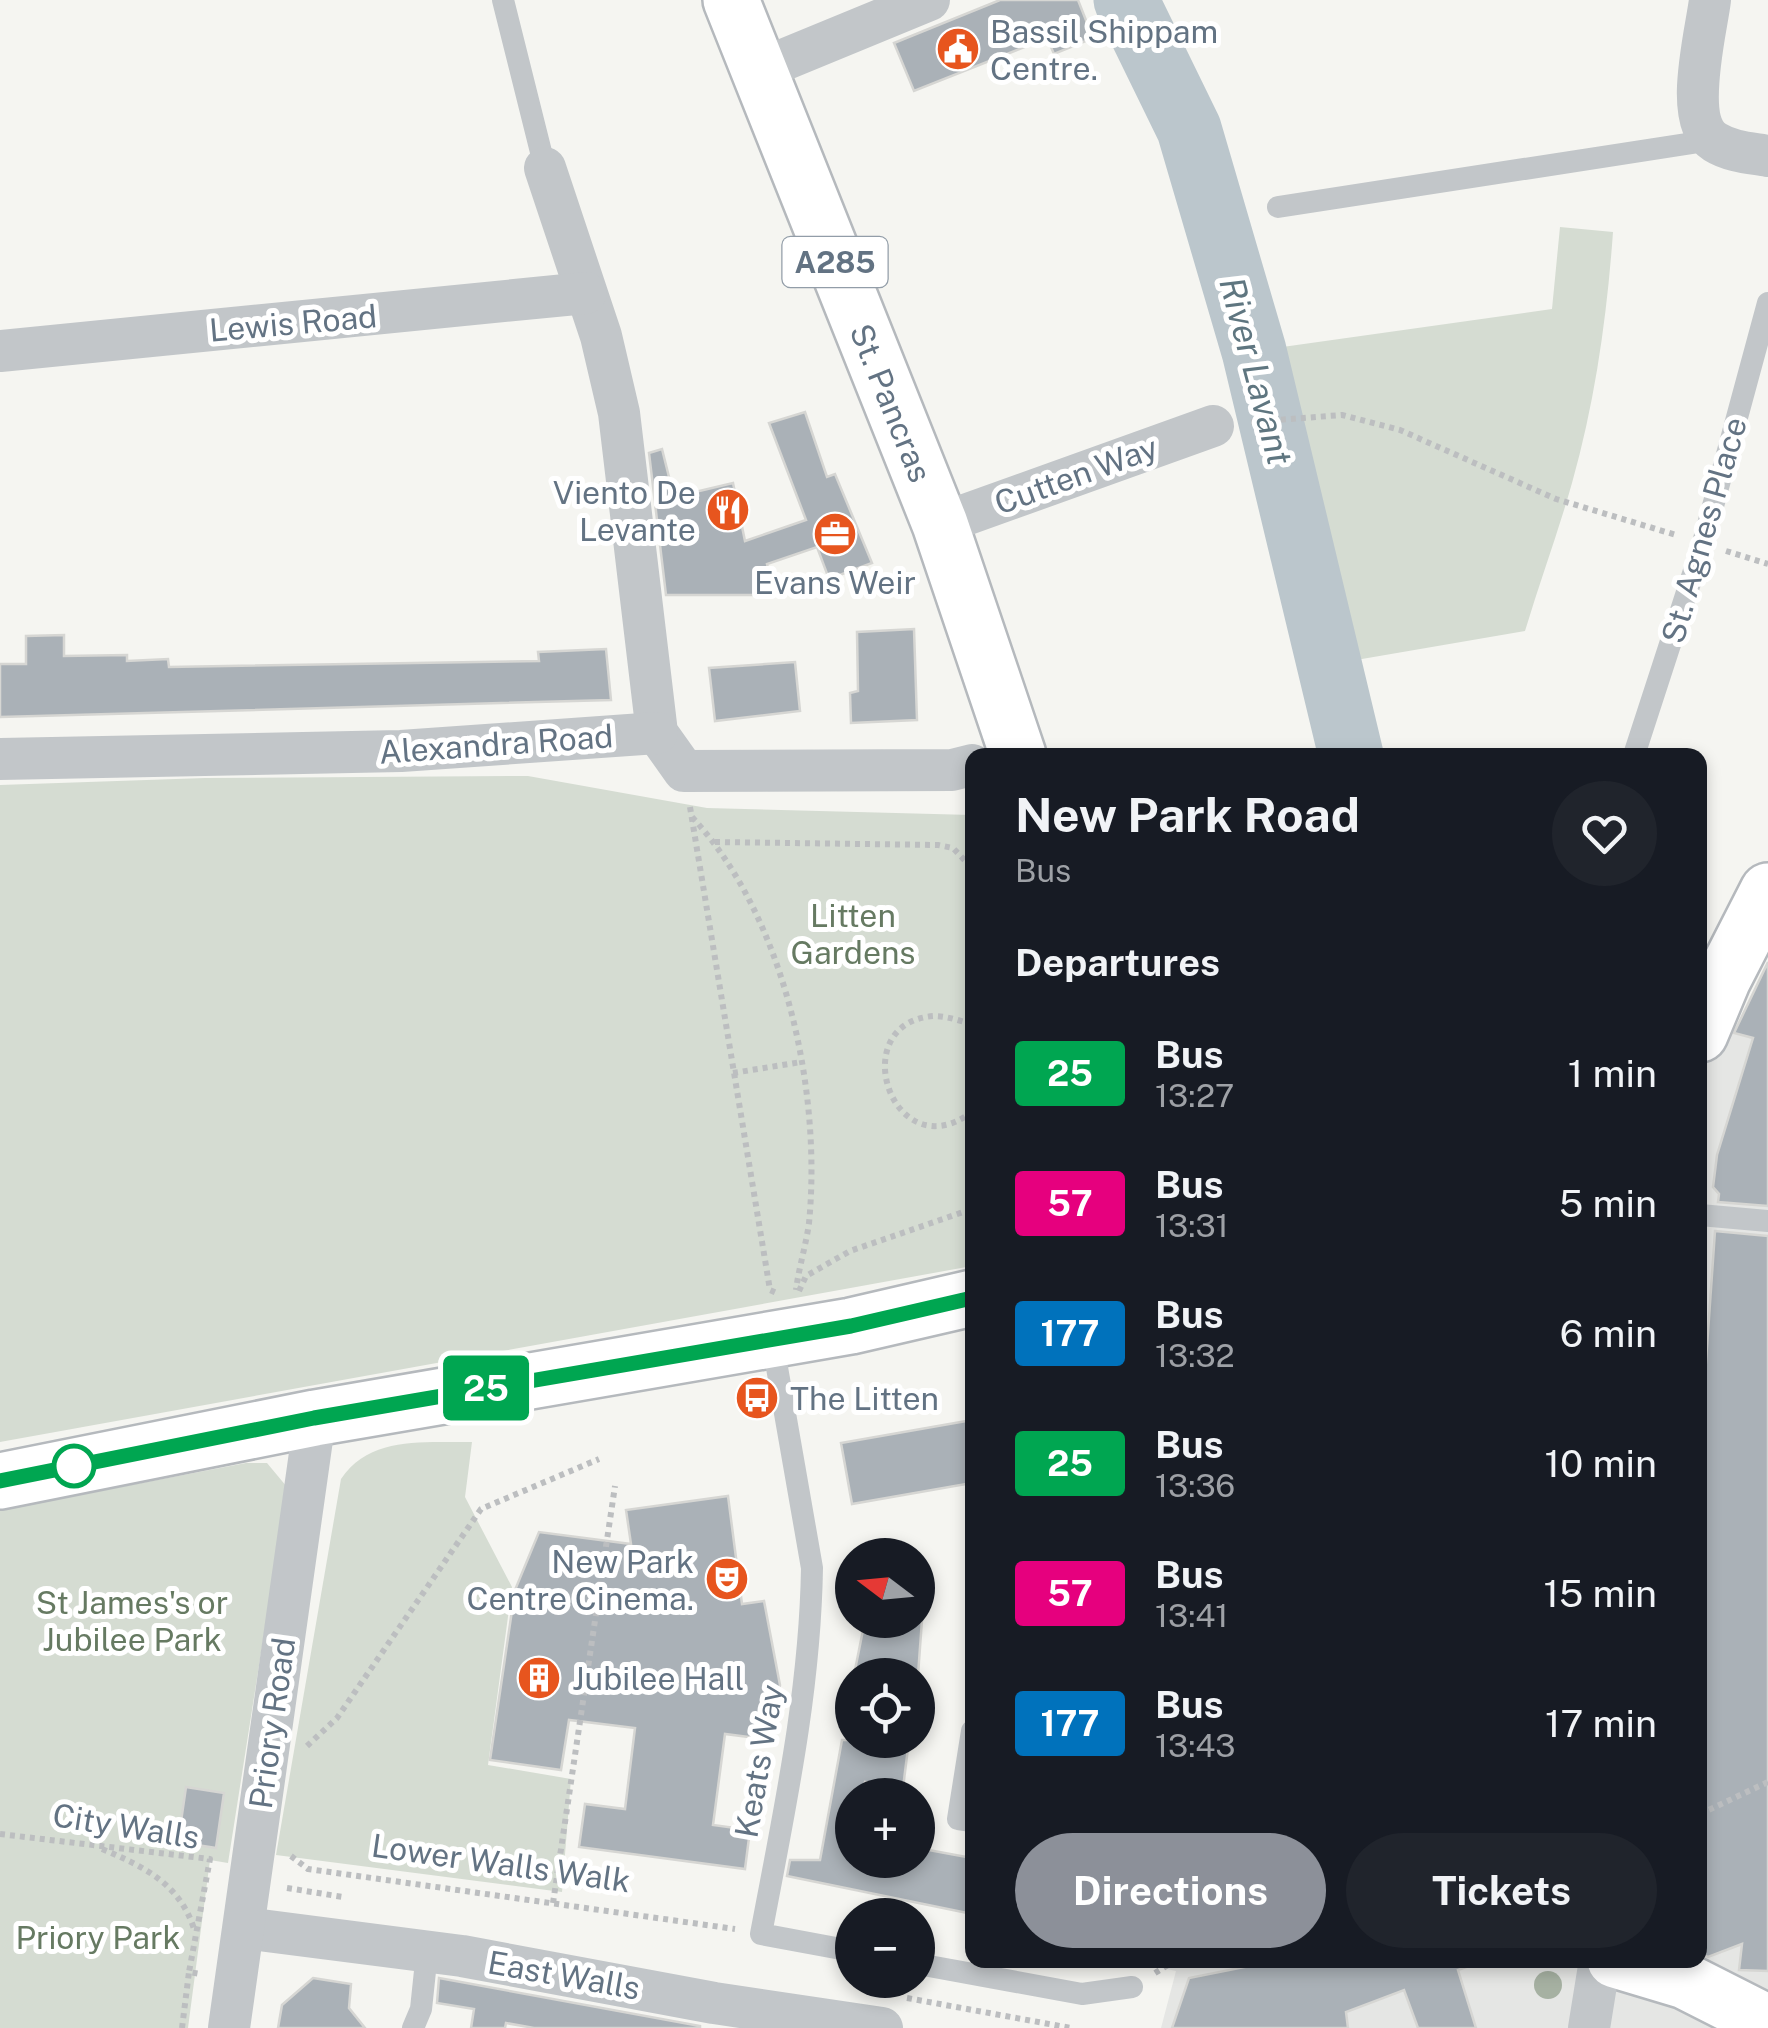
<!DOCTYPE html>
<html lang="en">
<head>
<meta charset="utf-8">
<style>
  :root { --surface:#171b24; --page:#20242c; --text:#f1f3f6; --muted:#9ea1a6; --accent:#8c9099 }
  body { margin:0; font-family:"Public Sans",sans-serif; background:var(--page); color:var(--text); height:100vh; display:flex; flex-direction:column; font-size:38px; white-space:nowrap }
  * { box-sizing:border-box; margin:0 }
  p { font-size:32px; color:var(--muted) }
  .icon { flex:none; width:55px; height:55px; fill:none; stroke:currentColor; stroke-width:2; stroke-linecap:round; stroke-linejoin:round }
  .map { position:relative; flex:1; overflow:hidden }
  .panel { position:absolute; left:965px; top:748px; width:742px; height:1220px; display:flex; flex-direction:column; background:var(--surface); border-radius:20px; box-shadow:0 5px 15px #0003 }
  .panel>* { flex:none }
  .badge { padding:0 20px; border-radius:8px; font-size:35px; line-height:65px }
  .needle { width:65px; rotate:286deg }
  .buttons { position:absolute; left:835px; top:1538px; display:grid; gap:20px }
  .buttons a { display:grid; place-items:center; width:100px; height:100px; border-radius:50%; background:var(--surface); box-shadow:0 5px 15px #0003; font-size:50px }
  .map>.badge { position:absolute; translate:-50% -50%; box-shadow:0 0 0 5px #fff }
  h2 { padding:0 50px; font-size:38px; line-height:90px }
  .round { display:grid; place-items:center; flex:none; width:105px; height:105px; border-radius:52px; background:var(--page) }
  .head { display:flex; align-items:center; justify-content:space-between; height:170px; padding:0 50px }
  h1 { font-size:48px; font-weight:700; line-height:75px }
  .action { display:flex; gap:20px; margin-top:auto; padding:20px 50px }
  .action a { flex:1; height:115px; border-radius:60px; background:var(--accent); color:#fff; font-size:40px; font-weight:700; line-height:115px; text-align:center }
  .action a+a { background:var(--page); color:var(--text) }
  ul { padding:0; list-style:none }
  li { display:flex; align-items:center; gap:30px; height:130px; padding:0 50px }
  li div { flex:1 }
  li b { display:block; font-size:38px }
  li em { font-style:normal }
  li .badge { min-width:110px; font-weight:700; text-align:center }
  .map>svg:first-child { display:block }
</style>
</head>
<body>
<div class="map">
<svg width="1768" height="2028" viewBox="0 0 1768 2028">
  <rect width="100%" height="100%" fill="#f5f5f1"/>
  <!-- built -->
  <path fill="#e5e6e4" d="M1734 1033 1768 1040V2028H1161L1176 1971 1125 1960H1700V1045Z"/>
  <!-- green -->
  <g fill="#d5dcd2">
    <path d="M1560 227 1613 232C1607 316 1595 402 1572 483 1558 533 1540 581 1525 631L1327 665 1254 351 1552 309Z"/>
    <path d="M528 776 707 808 972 815V1266L0 1442V785L205 778Z"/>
    <path d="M472 1442 465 1497 512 1587 488 1765 571 1779 562 1892 276 1855 341 1479C371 1435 424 1443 472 1442Z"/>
    <path d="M246 1463H267L287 1487 228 1863 210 1860 188 2028H0V1510Z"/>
  </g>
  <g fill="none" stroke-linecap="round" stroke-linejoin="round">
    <!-- river -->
    <path stroke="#bbc6cc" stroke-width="65" d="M1126 0 1189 129 1254 351 1351 755"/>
  </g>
  <!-- building -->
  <g fill="#aab1b7" stroke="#d6d6d3" stroke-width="2.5">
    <path d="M1000 0H1078L1093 38 1054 54 1047 38 914 91 894 43Z"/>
    <path d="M805 412 827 477 835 474 872 563 829 579 817 547 767 564 775 595H666L649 453 662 449 674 497 733 483 745 541 806 520 769 423Z"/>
    <path d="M914 629 917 720 851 723 850 693 858 691 857 632Z"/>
    <path d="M64 635V656L127 655V661L168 659 169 667 539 661 538 652 606 649 611 700 0 717V664H26V636Z"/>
    <path d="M795 662 800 711 715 721 709 668Z"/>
    <path d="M1768 962V1206L1718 1202 1719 1194 1713 1187 1717 1155 1753 1038 1734 1033Z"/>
    <path d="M1715 1231 1768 1236V1971L1739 1970 1742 1944 1708 1957 1700 1954V1448Z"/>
    <path d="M972 1420V1483L852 1504 841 1443Z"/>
    <path d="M728 1496 742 1604 764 1601 780 1685 772 1740 725 1734 713 1825 750 1830 745 1869 579 1847 585 1804 625 1809 635 1728 569 1720 561 1770 490 1760 515 1590 539 1532 631 1544 626 1510Z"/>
    <path d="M865 1620H922L918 1675H854Z"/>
    <path d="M842 1740H909L903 1788 865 1782 862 1795H852V1860H918V1848L972 1858V1914L787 1876 790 1860H820Z"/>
    <path d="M186 1787 224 1793 216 1848 178 1842Z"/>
    <path d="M1280 1960H1476L1477 1963 1458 1970 1476 2028H1418L1404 1990 1346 2012 1348 2028H1172L1189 1978Z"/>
    <path d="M313 1978 351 1984 349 2008 365 2028H278L282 2005Z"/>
    <path d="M439 1978 700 2026V2028H534L506 2023 505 2028H471L474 2009 437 2003Z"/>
  </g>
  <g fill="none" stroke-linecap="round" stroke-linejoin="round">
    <!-- primary casing -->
    <g stroke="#b5b9bd" stroke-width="60">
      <g id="primary">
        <path d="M731 0 940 524 1018 755"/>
        <path d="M1700 1034 1723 979 1768 891"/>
        <path d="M0 1481 315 1418 851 1326 972 1298"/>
        <path d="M1615 1960 1685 1981 1768 2023"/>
      </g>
    </g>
    <!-- path -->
    <g stroke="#bcbec0" stroke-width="6" stroke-dasharray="5 5" stroke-linecap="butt">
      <path d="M1251 422 1342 415 1400 430 1556 499 1676 535"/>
      <path d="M1726 551 1768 564"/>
      <path d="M690 807 770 1290 777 1293"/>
      <path d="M692 817C784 916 822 1089 809 1223 806 1245 799 1267 796 1290"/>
      <path d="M715 842 938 845 953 848 972 868"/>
      <path d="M972 1024C960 1021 947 1016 934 1016 843 1022 892 1172 972 1112"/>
      <path d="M733 1073 801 1062"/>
      <path d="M799 1291 806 1276 850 1251 972 1209"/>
      <path d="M307 1746 337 1718 481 1509 599 1459"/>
      <path d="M1700 1814 1768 1782"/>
      <path d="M0 1834 210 1859 189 1972 200 1974"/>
      <path d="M102 1849C143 1866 180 1884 194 1929"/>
      <path d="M291 1856 308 1869 735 1929"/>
      <path d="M287 1888 343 1897"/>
      <path d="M553 1903 615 1486"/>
      <path d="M1155 1973 1176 1960"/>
      <path d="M907 1998 1071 2028"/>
      <path d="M182 2028 189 1972"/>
    </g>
    <!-- lane -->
    <g stroke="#c2c6c9" stroke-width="22">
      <path d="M503 0 545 168"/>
      <path d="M1278 207 1712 140"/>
      <path d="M1634 755 1703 543 1768 303"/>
      <path d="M1700 1215 1768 1221"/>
      <path d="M772 1339 812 1568C810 1693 784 1812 761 1934L852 1951"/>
      <path d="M972 1731 958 1819 972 1821"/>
      <path d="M918 1964 1082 1994 1132 1987"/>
      <path d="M413 2028 421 2009 427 1952"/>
    </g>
    <!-- street -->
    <g stroke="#c2c6c9" stroke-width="42">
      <path d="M1710 0C1706 33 1682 122 1715 142 1731 152 1751 153 1768 156"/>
      <path d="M759 70 929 0"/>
      <path d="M545 168 601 336 619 413 657 733 684 771 952 770 972 765"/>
      <path d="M0 351 586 293"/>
      <path d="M940 524 1213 426"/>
      <path d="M0 759 401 751 657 733"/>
      <path d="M244 1928 462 1956 714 2003 882 2028"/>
      <path d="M229 2028 315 1418"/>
      <path d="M1589 2028 1600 1960"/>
    </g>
    <!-- primary -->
    <use href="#primary" stroke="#fff" stroke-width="55"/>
  </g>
  <!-- trees -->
  <circle fill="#a6b1a2" cx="1548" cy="1985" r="14"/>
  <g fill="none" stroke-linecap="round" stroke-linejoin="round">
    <!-- line casing -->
    <g stroke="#fff" stroke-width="22">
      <path id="line" d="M0 1481 314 1418 851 1326 972 1298"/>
    </g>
    <!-- line -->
    <use href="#line" stroke="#00a651" stroke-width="15"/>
  </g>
  <!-- icons -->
  <defs>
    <g id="civic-disc" transform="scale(2.25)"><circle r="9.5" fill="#e7551e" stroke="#fff"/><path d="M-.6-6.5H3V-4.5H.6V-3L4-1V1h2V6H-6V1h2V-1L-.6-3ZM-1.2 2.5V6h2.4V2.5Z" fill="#fff"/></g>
    <g id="restaurant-disc" transform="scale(2.25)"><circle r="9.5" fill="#e7551e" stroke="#fff"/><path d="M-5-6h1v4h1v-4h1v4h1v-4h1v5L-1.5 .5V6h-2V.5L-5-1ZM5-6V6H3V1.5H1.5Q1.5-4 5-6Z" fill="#fff"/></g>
    <g id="office-disc" transform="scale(2.25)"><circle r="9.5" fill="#e7551e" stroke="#fff"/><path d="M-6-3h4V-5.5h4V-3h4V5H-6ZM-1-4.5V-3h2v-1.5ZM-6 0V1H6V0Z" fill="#fff"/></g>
    <g id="bus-disc" transform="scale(2.25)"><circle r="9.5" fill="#e7551e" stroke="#fff"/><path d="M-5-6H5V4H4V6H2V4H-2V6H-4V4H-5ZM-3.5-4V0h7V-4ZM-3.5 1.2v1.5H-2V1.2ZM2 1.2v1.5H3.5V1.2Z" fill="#fff"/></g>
    <g id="theatre-disc" transform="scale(2.25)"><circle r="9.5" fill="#e7551e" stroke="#fff"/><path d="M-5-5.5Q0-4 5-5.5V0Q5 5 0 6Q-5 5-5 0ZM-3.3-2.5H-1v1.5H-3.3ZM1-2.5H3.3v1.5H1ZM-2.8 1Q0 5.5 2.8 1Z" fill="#fff"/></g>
    <g id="building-disc" transform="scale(2.25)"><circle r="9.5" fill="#e7551e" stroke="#fff"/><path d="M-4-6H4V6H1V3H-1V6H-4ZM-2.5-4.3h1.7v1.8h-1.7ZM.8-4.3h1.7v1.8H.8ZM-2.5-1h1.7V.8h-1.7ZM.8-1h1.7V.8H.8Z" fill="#fff"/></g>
  </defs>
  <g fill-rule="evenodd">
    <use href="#civic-disc" x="958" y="49"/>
    <use href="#restaurant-disc" x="728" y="510"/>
    <use href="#office-disc" x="835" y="534"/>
    <use href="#bus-disc" x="757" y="1398"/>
    <use href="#theatre-disc" x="727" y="1579"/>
    <use href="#building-disc" x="539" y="1678"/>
  </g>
  <!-- markers -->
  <circle fill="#fff" stroke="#00a651" stroke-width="5" cx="74" cy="1466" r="20"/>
  <g text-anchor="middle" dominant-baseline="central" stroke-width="10" stroke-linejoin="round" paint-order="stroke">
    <!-- shield labels -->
    <rect fill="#fff" stroke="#929da8" stroke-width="2.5" x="782.5" y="237" width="105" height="50" rx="8"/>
    <g font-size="30" font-weight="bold" fill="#637383">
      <text x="835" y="262">A285</text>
    </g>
    <!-- poi labels -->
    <g font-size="32" fill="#637383" stroke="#fff" text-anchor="start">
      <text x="990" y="31">Bassil Shippam<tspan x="990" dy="37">Centre.</tspan></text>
      <text x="696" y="492" text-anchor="end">Viento De<tspan x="696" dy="37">Levante</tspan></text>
      <text x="835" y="582" text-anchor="middle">Evans Weir</text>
      <text x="790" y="1398">The Litten</text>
      <text x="694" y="1561" text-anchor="end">New Park<tspan x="694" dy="37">Centre Cinema.</tspan></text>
      <text x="572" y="1678">Jubilee Hall</text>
    </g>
    <!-- street labels -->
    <g font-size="32" fill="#637383" stroke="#fff">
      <text transform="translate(293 323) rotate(-5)">Lewis Road</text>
      <text transform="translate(891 403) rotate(68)">St. Pancras</text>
      <text transform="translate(1076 475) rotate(-20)">Cutten Way</text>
      <text transform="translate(1704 530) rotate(-74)">St. Agnes Place</text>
      <text transform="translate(496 744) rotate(-4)">Alexandra Road</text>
      <text transform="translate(272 1723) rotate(-82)">Priory Road</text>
      <text transform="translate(759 1761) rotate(-80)">Keats Way</text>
      <text transform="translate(126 1826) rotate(9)">City Walls</text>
      <text transform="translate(501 1863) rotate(8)">Lower Walls Walk</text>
      <text transform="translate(564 1975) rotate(10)">East Walls</text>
    </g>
    <!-- park labels -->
    <g font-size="32" fill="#667a62" stroke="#fff">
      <text x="853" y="915">Litten<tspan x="853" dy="37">Gardens</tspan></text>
      <text x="132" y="1602">St James's or<tspan x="132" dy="37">Jubilee Park</tspan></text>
      <text x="98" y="1937">Priory Park</text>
    </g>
    <!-- water labels -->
    <g font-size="35" font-style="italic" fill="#5f7680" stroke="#fff">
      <text transform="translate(1256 371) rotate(75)">River Lavant</text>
    </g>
  </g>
</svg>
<div class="buttons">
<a><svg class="needle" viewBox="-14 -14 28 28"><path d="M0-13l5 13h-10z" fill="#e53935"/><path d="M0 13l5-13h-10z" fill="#9ea1a6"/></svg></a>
<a><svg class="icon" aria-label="locate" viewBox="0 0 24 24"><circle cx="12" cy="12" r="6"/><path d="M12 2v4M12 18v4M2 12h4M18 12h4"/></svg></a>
<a>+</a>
<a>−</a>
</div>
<b class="badge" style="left:486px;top:1388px;background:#00a651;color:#fff">25</b>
<section class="panel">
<div class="head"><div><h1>New Park Road</h1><p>Bus</p></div><a class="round"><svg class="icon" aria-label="heart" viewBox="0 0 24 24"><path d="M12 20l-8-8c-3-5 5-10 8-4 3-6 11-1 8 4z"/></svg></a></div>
<h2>Departures</h2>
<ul>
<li><span class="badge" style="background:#00a651;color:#fff">25</span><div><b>Bus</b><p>13:27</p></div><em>1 min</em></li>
<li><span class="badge" style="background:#e6007e;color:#fff">57</span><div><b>Bus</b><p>13:31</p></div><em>5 min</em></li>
<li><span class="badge" style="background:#0072bc;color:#fff">177</span><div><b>Bus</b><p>13:32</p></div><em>6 min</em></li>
<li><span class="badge" style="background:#00a651;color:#fff">25</span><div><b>Bus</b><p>13:36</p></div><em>10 min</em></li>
<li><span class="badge" style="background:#e6007e;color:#fff">57</span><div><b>Bus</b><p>13:41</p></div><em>15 min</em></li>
<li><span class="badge" style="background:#0072bc;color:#fff">177</span><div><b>Bus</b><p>13:43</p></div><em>17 min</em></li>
</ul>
<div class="action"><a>Directions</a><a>Tickets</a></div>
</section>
</div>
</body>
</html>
